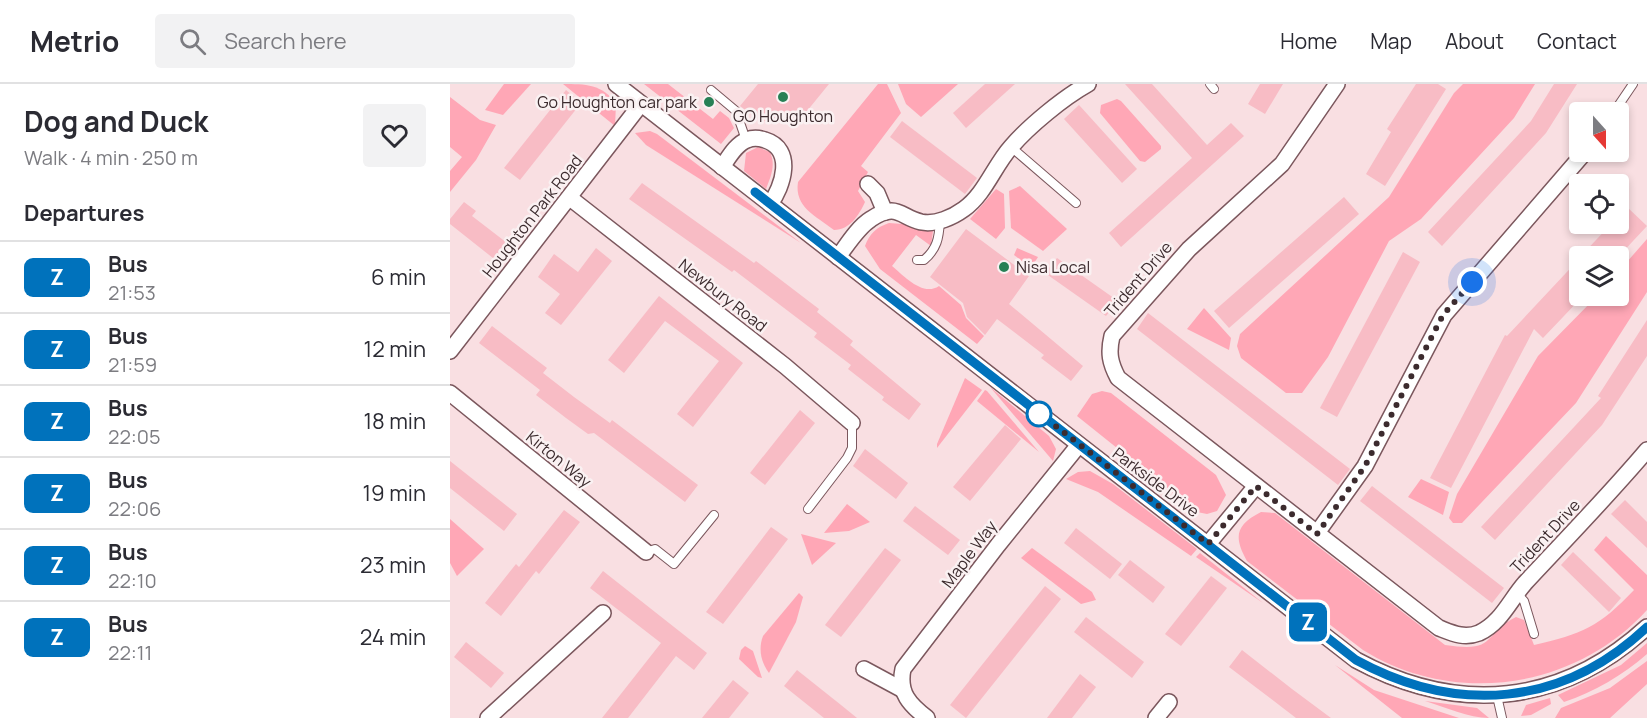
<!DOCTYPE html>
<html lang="en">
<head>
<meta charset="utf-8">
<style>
  :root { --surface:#fff; --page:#f2f2f3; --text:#2b2b33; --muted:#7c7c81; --line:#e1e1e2 }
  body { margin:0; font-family:Manrope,sans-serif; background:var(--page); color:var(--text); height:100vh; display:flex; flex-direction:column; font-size:22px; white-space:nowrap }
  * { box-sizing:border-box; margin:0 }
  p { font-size:20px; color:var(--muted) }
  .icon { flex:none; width:33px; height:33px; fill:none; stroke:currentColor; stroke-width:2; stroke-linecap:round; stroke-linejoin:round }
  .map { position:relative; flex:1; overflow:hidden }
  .sheet { display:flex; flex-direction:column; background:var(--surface); width:450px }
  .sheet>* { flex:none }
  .badge { padding:0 12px; border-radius:9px; font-size:21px; line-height:39px }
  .needle { width:39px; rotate:159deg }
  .buttons { position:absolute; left:1119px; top:18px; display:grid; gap:12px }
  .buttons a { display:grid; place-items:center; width:60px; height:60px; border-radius:6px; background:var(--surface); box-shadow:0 3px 9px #0003; font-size:30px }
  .you { position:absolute; width:30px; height:30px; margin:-15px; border:4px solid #fff; border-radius:50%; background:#1a73e8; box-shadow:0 0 0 9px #1a73e833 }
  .map>.badge { position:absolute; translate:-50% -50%; box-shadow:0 0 0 3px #fff }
  h2 { padding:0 24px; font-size:22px; line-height:54px }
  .round { display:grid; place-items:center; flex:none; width:63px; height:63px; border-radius:6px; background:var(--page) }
  .summary { display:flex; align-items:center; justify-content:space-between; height:102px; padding:0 24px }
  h1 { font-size:28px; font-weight:700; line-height:45px }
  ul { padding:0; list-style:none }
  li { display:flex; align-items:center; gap:18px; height:72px; padding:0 24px; border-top:2px solid var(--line) }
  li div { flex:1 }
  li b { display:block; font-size:22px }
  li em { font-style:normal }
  li .badge { min-width:66px; font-weight:700; text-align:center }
  header { display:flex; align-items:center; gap:36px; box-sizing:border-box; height:84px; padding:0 30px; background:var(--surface); border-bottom:2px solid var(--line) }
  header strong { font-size:28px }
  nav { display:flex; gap:33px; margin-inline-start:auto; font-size:21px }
  .search { width:420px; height:54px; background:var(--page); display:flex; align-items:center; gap:15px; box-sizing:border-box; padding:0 21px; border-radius:6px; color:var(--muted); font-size:22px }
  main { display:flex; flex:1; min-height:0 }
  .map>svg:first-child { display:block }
</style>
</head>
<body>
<header>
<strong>Metrio</strong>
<div class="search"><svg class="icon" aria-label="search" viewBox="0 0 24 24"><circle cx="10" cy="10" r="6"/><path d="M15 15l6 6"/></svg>Search here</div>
<nav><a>Home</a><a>Map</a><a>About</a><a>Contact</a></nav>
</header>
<main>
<section class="sheet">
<div class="summary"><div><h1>Dog and Duck</h1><p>Walk · 4 min · 250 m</p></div><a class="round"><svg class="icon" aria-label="heart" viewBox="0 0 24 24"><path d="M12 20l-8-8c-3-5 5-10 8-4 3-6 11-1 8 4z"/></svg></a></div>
<h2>Departures</h2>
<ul>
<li><span class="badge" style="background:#0072bc;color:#fff">Z</span><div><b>Bus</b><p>21:53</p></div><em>6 min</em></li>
<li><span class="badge" style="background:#0072bc;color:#fff">Z</span><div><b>Bus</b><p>21:59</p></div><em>12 min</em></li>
<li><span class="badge" style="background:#0072bc;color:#fff">Z</span><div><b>Bus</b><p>22:05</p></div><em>18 min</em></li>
<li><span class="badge" style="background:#0072bc;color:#fff">Z</span><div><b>Bus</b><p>22:06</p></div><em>19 min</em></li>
<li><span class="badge" style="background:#0072bc;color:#fff">Z</span><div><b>Bus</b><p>22:10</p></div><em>23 min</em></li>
<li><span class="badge" style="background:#0072bc;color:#fff">Z</span><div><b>Bus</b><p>22:11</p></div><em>24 min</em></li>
</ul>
</section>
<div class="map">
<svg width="1197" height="634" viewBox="0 0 1197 634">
  <rect width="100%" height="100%" fill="#f9dfe2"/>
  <!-- green -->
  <g fill="#ffa7b6">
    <path d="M54 0H81L53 31 35 26Z"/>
    <path d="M113 0C135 0 153 0 166 20L165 42Z"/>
    <path d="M194 0H218L263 35 270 27 279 34 284 44 271 60Z"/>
    <path d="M428 0H437L451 29 411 82 418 88 408 107 415 118C409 131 400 146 384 146 366 132 344 123 348 98Z"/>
    <path d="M448 0H508L471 33 456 20Z"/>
    <path d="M1013 0H1085L1064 34 971 135 939 157 878 273 852 309H836L791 274 787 262 790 250 939 113 1004 9Z"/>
    <path d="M0 13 30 36 46 41 26 76 0 108V87L12 73 0 63Z"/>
    <path d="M667 15 671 17 711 62V65L695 78 690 77 650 29 651 21Z"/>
    <path d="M200 47 207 50 351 159 196 61 185 49Z"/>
    <path d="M308 63 320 68C326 81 321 92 316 105L294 87 296 69Z"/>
    <path d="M570 102 617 145 593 167 561 144 559 107Z"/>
    <path d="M546 105 554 110 555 144 546 155 520 135Z"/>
    <path d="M439 139 479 142 483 147 481 162 466 151 442 182C454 192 473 213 489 202L511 221 516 234 534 252 527 260 430 185 415 162C419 150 427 143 439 139Z"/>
    <path d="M1197 155V208L1126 319 1012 439H1003L999 434 1007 410 1088 272 1147 212H1168L1169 187Z"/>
    <path d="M567 164 588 173 581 184 564 171Z"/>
    <path d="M754 224 781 254 779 266 737 245Z"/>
    <path d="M515 294 532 306 487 364V360Z"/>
    <path d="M540 303 599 352 606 365 603 377Z"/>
    <path d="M535 306 537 307 589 368 527 317Z"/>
    <path d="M652 307 661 309 766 391 776 411 767 427 757 430 747 428 627 332 642 310Z"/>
    <path d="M640 387 663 400 747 465 741 472 648 408 616 395 628 388Z"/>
    <path d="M971 395 999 408 993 431 958 413Z"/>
    <path d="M397 420 420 438 399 447 374 449Z"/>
    <path d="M811 428 825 429 995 561C1048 569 1031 551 1066 533L1074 536 1084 561C1132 550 1149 543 1184 506L1144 466 1156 452 1197 491V526C1125 605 1005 623 913 566L797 477C783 452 786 441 811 428Z"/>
    <path d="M0 435 34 465 7 492 0 479Z"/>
    <path d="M351 450 386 459 362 481Z"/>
    <path d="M582 464 642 508 646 516 631 520 571 474Z"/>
    <path d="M750 469 813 519 746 473Z"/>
    <path d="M349 509 353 513 346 538 319 589C311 578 308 565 313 552Z"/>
    <path d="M1197 559V570C1173 591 1144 608 1114 618L1108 611 1171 581Z"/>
    <path d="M295 562 303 567 312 594 308 593 289 575 291 566Z"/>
    <path d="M1197 577V600L1160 634H1105L1111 624 1160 604Z"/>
    <path d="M885 581 924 606 1009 634H952Z"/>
    <path d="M1100 614 1101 620 1081 631 1071 632 1076 621Z"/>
    <path d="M975 617 1027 624 1039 634C1019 634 995 623 975 617Z"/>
  </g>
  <!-- building -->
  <g fill="#f8bcc5">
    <path d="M308 0H379L344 43 333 36 319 38 306 34 290 22Z"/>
    <path d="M535 0H565L516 44 503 29Z"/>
    <path d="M675 0H702L757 61 781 39 794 52 671 163 659 149 742 74Z"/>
    <path d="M810 0H833L815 30 798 20Z"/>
    <path d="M966 0H988L996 5 935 102 916 90 941 48 937 45Z"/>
    <path d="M1104 0H1127L1096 49 992 162 978 148 1081 37Z"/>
    <path d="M116 6 131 19 70 96 54 84Z"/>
    <path d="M629 21 687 85 672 99 614 35Z"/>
    <path d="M452 37 527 94 515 110 440 53Z"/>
    <path d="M192 99 304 179 306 177 369 225 367 228 403 257 400 261 471 320 459 336 432 316 434 313 398 285 401 281 364 253 367 249 284 186 282 188 179 115Z"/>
    <path d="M894 113 909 130 779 244 764 227Z"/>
    <path d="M14 118 26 127 22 132 61 162 48 178 0 140V135Z"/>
    <path d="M1177 123 1197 142 1169 172H1131L1161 140H1168V132Z"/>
    <path d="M516 145 579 192 559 220 633 282 621 297 591 274 594 271 547 235 535 251 517 233 513 219 480 193Z"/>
    <path d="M146 164 162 177 111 241 95 229 110 210 88 193 104 170 128 188Z"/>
    <path d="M953 168 970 178 887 333 870 324Z"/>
    <path d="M607 174 668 217 656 232 595 189Z"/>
    <path d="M1130 174V212H1133L1093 254 1084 245 1001 404 980 394 1055 251 1057 252Z"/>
    <path d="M209 212 293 279 243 343 227 330 269 277 215 237 174 289 158 276Z"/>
    <path d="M698 229 900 385 888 401 687 245Z"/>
    <path d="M1197 236V272L1152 341 1045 456 1031 443 1151 314 1148 312Z"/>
    <path d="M42 242 97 284 93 289 124 313 160 339 162 336 248 401 235 418 144 349 138 350 116 334 86 311 90 306 29 259Z"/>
    <path d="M350 326 365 339 315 401 300 389Z"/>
    <path d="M555 341 571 355 520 417 503 403Z"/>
    <path d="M415 365 458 399 446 415 403 382Z"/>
    <path d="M0 377 67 430 54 447 0 404Z"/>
    <path d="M922 402 1054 504 1042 519 910 417Z"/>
    <path d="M1175 416 1197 438V464L1161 430Z"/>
    <path d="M465 422 510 456 498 471 453 437Z"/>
    <path d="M114 426 130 438 89 490 86 487 51 532 35 519 66 480 69 483Z"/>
    <path d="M321 443 338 455 273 540 256 528Z"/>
    <path d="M626 444 672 480 660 495 614 459Z"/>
    <path d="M435 464 451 476 391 553 375 541Z"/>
    <path d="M1123 468 1171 514 1159 528 1111 481Z"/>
    <path d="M680 476 715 503 703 519 668 491Z"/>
    <path d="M153 487 257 569 244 586 226 572 178 634H152L211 559 140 504Z"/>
    <path d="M761 492 777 504 731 562 715 550Z"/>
    <path d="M595 502 611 515 516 634 500 621Z"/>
    <path d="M636 533 694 578 682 594 624 548Z"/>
    <path d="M16 558 54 589 41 604 4 573Z"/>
    <path d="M792 566 842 605 881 634H846L816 611 779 583Z"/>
    <path d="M347 586 391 621 407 634H374L334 602Z"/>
    <path d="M630 590 646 603 622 634H597Z"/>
    <path d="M283 596 299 609 279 634H252Z"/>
  </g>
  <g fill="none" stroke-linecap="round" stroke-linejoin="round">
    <!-- service casing -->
    <g stroke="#7b575d" stroke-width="10">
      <g id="service">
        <path d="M760 0 764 5"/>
        <path d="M261 6 286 27 296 56"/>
        <path d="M1164 28 1183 0"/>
        <path d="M561 63 626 119"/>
        <path d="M467 176H474C487 165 489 154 490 137"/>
        <path d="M358 425 397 374 402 364V339"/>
        <path d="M196 468 205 465 224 480 264 431"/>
        <path d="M1067 510 1074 517 1084 550"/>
        <path d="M1047 612 1052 634"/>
      </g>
    </g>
    <!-- minor casing -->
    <g stroke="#7b575d" stroke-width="18">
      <g id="minor">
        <path d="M166 0C413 192 660 384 906 576 1008 631 1111 622 1197 543"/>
        <path d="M887 0 832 80 739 165 662 252C658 269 660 279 668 294L989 544C1002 549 1014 555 1029 549 1051 539 1060 516 1075 499 1116 455 1158 412 1197 366"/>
        <path d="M272 83C279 73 286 60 297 56 304 53 309 54 315 56 345 65 333 103 320 120"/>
        <path d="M418 100 427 109 435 128"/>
        <path d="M120 114 335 282 402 339"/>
        <path d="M388 173C397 161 408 143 421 135 447 118 450 133 471 138 486 141 503 133 514 125 535 110 544 82 561 63 579 42 613 14 638 0"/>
        <path d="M0 267 191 20"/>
        <path d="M0 309 196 468"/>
        <path d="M867 449 915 382 994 231 1135 68"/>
        <path d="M758 460 806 402"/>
        <path d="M414 585 453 606"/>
        <path d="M38 634 153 529"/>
        <path d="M477 634C460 621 448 609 453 585L548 461 628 362"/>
        <path d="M706 634 719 618"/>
      </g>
    </g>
    <!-- service -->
    <use href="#service" stroke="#fff" stroke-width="8"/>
    <!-- minor -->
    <use href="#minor" stroke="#fff" stroke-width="15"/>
  </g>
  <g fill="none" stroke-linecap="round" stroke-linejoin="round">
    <!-- line casing -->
    <g stroke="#fff" stroke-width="14">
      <path id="line" d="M305 108 906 576C1007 631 1112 623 1197 543"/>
    </g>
    <!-- line -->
    <use href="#line" stroke="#0072bc" stroke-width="9"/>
    <!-- walk -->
    <path stroke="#3c2b2e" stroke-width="6" stroke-dasharray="0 10.8" d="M589 330 585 326 758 460 806 402 867 450 915 382 993 231 1022 198"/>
  </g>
  <!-- markers -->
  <g fill="#278055" stroke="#faf1f2" stroke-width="2">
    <circle cx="333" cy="13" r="6"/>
    <circle cx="259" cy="18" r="6"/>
    <circle cx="554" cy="183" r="6"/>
  </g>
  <circle fill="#fff" stroke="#0072bc" stroke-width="3" cx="589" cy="330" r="12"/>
  <g text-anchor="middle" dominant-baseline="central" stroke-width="5" stroke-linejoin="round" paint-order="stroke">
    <!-- poi labels -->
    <g font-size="16" fill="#3c2b2e" stroke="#faf1f2" text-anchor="end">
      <text x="247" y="18">Go Houghton car park</text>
      <text x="333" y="32" text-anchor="middle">GO Houghton</text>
      <text x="566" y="183" text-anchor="start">Nisa Local</text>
    </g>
    <!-- street labels -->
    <g font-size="16" fill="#3c2b2e" stroke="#faf1f2">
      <text transform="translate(82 132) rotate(-52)">Houghton Park Road</text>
      <text transform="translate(688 195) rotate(-49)">Trident Drive</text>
      <text transform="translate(273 211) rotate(38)">Newbury Road</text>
      <text transform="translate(109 375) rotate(39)">Kirton Way</text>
      <text transform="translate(706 398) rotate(37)">Parkside Drive</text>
      <text transform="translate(1095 452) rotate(-47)">Trident Drive</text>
      <text transform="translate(519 470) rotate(-53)">Maple Way</text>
    </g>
  </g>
</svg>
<div class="buttons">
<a><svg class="needle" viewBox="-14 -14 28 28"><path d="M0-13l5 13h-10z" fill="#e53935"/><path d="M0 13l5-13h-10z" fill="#7c7c81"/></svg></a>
<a><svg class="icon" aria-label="locate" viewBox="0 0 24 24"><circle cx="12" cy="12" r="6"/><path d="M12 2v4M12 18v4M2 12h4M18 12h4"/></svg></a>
<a><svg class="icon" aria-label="layers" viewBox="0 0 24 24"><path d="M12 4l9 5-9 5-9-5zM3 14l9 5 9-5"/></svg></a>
</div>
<div class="you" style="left:1022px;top:198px"></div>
<b class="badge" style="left:858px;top:538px;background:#0072bc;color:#fff">Z</b>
</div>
</main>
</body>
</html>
